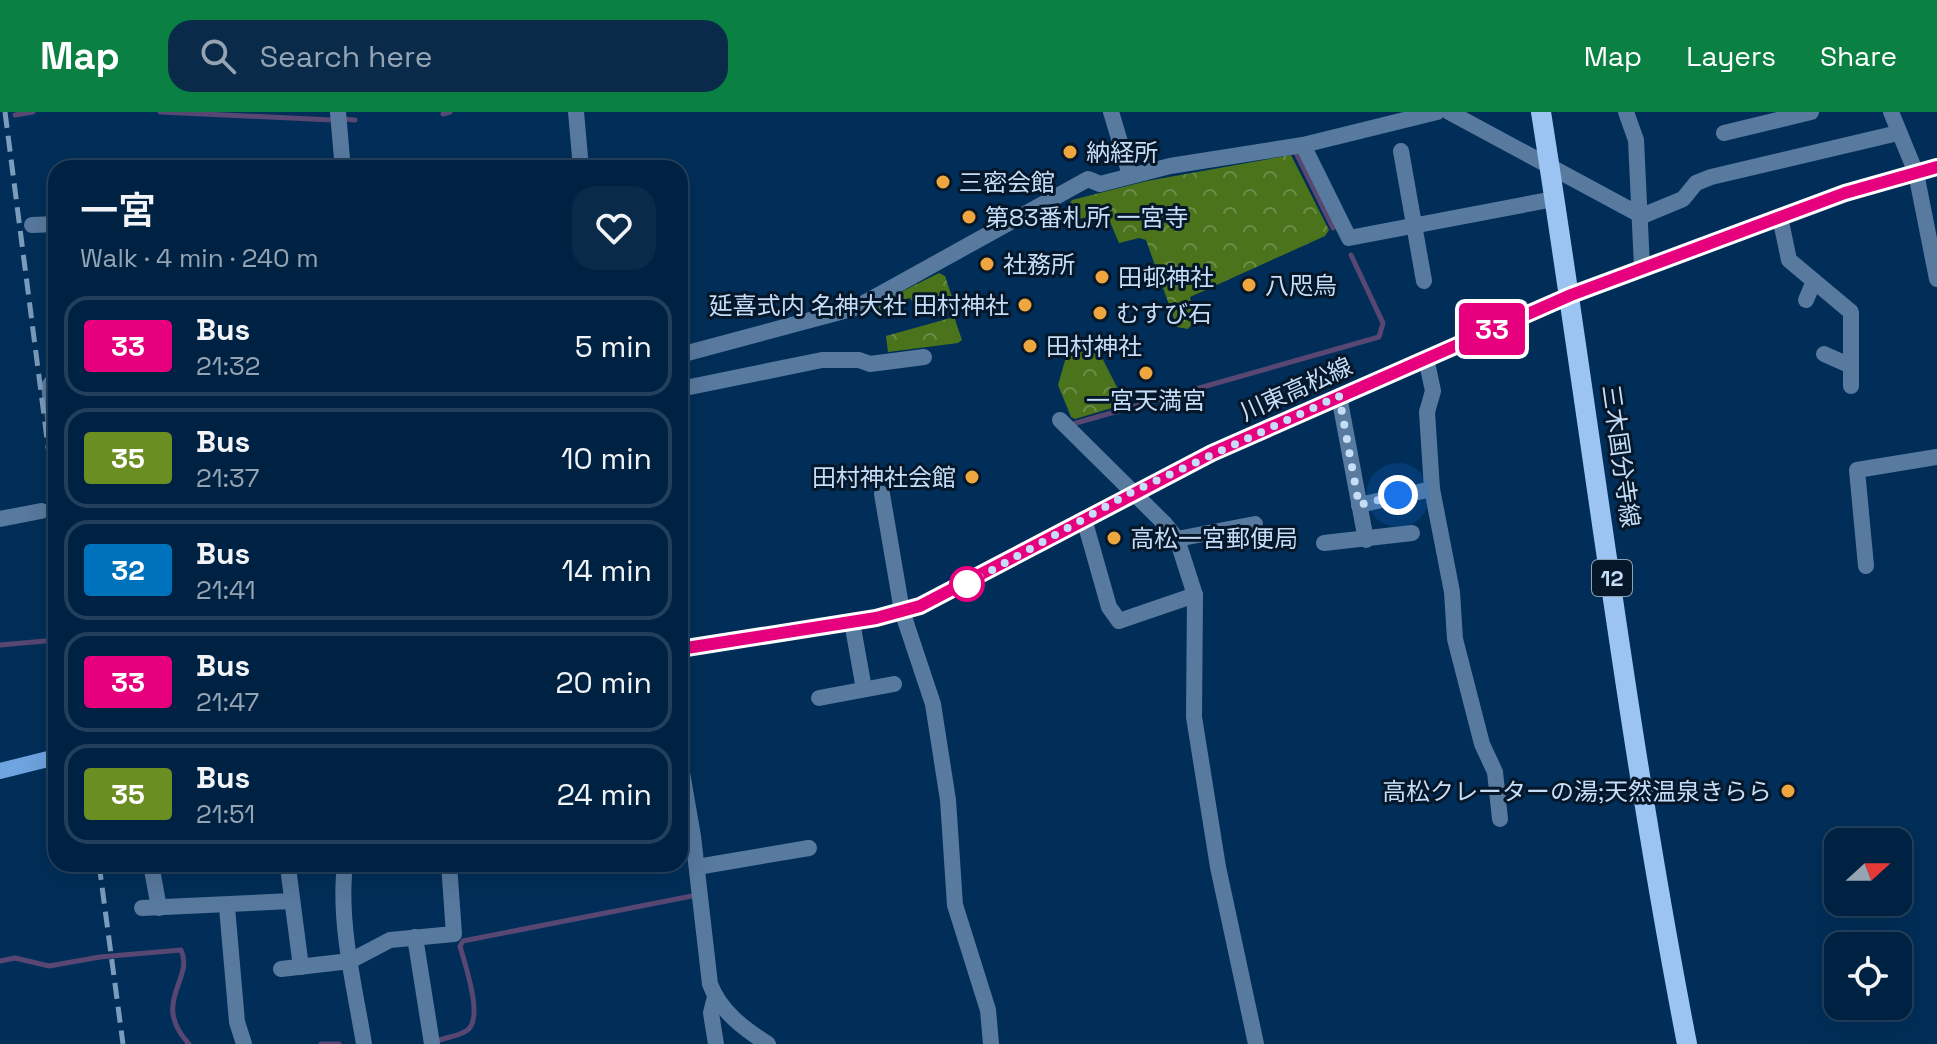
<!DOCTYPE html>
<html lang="en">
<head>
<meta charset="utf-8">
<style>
  :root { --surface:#002242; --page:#0a2a49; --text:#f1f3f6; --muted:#95a4b2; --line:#223f5b; --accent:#0b8043 }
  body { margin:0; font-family:"Space Grotesk","Noto Sans JP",sans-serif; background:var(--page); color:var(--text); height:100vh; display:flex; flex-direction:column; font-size:30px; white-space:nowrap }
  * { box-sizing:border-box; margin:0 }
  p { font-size:26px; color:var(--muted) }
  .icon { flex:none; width:44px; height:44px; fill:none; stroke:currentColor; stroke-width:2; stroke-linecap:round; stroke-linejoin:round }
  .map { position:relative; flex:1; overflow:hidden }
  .details { position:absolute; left:48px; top:48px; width:640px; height:712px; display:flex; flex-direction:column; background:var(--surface); border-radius:24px; box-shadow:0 8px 32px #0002,0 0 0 2px var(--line) }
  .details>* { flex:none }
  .badge { padding:0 16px; border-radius:6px; font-size:28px; line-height:52px }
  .needle { width:52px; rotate:69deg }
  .controls { position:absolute; left:1824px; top:716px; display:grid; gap:16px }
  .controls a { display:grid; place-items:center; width:88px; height:88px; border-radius:16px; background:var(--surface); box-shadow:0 8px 32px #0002,0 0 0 2px var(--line); font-size:40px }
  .you { position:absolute; width:40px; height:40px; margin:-20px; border:6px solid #fff; border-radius:50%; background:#1a73e8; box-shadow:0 0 0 12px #1a73e833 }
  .map>.badge { position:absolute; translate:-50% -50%; box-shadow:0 0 0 4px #fff }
  .round { display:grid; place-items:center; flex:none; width:84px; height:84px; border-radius:24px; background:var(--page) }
  .summary { display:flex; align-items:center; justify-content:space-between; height:136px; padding:0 32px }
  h1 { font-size:38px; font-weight:600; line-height:60px }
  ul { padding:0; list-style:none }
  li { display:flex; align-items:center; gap:24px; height:100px; margin:0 16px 12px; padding:0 16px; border:4px solid var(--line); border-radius:24px }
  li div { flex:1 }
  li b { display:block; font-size:30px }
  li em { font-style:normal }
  li .badge { min-width:88px; font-weight:700; text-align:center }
  header { display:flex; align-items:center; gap:48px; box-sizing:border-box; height:112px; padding:0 40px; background:var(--accent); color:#fff }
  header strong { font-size:38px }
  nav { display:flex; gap:44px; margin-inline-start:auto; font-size:28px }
  .search { width:560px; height:72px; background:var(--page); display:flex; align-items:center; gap:20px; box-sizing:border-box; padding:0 28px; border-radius:24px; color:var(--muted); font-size:30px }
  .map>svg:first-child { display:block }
</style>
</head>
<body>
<header>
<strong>Map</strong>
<div class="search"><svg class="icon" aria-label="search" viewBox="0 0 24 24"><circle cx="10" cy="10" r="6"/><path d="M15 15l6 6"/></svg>Search here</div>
<nav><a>Map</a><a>Layers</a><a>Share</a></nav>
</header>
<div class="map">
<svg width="1937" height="932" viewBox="0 0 1937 932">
  <defs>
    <pattern id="forest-crowns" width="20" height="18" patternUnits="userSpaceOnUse" patternTransform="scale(2)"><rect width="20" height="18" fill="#4a731b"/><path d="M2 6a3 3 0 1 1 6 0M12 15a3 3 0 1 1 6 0" fill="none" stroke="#6b8d48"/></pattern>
  </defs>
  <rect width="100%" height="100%" fill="#002e58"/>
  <!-- forest -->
  <g fill="url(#forest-crowns)">
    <path d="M1291 43 1329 118 1325 124 1190 185 1194 210 1188 217 1177 215 1146 128 1139 126 1119 131 1108 105 1103 102 1078 107 1073 105 1069 92 1072 88 1147 69Z"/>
    <path d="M939 161 945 164 952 185 950 190 918 198 910 186 897 189V203L889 206 878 200 879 191Z"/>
    <path d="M954 205 962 228 958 231 888 240 886 224Z"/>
    <path d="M1089 230 1095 232 1124 289 1122 293 1075 307 1071 305 1058 273 1068 238Z"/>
  </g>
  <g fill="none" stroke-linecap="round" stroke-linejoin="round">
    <!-- stream -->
    <g stroke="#574772" stroke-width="5">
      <path d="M160 0 332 8"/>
      <path d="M443 2 450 0"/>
      <path d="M15 3 33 0"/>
      <path d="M344 7 355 8"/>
      <path d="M1295 39 1333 116"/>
      <path d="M1076 311 1379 225 1383 211 1351 143"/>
      <path d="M0 533 56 528"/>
      <path d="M0 849 15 846 49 854 100 845 181 838C195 867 150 890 189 932"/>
      <path d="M435 930C445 925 457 925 466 919 485 909 465 853 460 834L463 829 692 784"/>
      <path d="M321 932H339"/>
    </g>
    <!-- minor -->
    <g stroke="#587a9f" stroke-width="16">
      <path d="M338 0 342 47 339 56"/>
      <path d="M576 0 581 56"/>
      <path d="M1111 0 1130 63"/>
      <path d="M1449 0 1642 104 1683 87 1696 71 1711 65 1898 21"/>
      <path d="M1626 0 1636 28 1642 155"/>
      <path d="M1891 0 1916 61 1937 167"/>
      <path d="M1724 21 1811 0"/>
      <path d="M1303 33 1349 126 1554 87"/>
      <path d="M1401 39 1424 169"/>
      <path d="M1780 105 1789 148 1851 200V274"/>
      <path d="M32 113 56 112"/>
      <path d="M1806 188 1814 169"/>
      <path d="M1824 242 1851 254"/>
      <path d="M680 243 855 196 1088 67 1100 72 1170 54 1303 33 1437 0"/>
      <path d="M1426 246 1433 279 1427 300 1432 377 1452 480 1455 527 1482 632 1495 660 1500 707"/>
      <path d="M56 265 49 274 56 329"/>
      <path d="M680 277 822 248H859L870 252 924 245"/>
      <path d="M1339 284 1366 428"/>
      <path d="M1060 308 1165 412 1177 427 1195 483 1194 605 1218 755 1256 932"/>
      <path d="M882 382 902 499 933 592 948 688 955 793 988 898 991 932"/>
      <path d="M1359 393 1432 377"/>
      <path d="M0 407 41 399"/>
      <path d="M1084 407 1109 495 1119 509 1195 483"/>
      <path d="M1177 427 1255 412"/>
      <path d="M1324 431 1412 421"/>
      <path d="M1866 454 1857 358 1937 345"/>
      <path d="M852 510 864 577"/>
      <path d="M819 586 894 572"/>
      <path d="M680 649 693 724 710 872C720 899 744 917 768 932"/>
      <path d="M151 752 159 796"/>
      <path d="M697 755 809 736"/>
      <path d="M289 763 301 855"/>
      <path d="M344 763C340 818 355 877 364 932"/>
      <path d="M227 795 237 910 244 932"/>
      <path d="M142 796 292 789"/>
      <path d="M415 825 432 932"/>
      <path d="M281 857 350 849 390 828 454 822 449 752"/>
      <path d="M715 885 711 901 716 932"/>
    </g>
    <!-- secondary -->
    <g stroke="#6ea4e0" stroke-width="16">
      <path d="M680 537 876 506 920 494 1212 341 1571 183 1845 81 1937 55"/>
      <path d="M0 659 56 645"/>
    </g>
    <!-- primary -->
    <path stroke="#9bc4f2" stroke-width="20" d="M1541 0C1590 310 1627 623 1687 932"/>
    <!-- rail -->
    <g stroke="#7c9cbc" stroke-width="5" stroke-dasharray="16 8" stroke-linecap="butt">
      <path d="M5 0 56 397"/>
      <path d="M99 752 123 932"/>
    </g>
  </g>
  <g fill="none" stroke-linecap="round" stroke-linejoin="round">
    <!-- line casing -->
    <g stroke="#fff" stroke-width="18">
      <path id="line" d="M680 537 876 506 920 494 1212 341 1571 183 1845 81 1937 55"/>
    </g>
    <!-- line -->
    <use href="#line" stroke="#e6007e" stroke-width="12"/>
    <!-- walk -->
    <path stroke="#c5ddf7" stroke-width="8" stroke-dasharray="0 14.4" d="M967 472 1132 380 1339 284 1359 393 1398 383"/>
  </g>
  <!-- markers -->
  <g fill="#f0a63f" stroke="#051729" stroke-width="3">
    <circle cx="1070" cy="40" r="8"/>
    <circle cx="943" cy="70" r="8"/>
    <circle cx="969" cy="105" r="8"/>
    <circle cx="987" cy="152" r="8"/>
    <circle cx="1102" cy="165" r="8"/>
    <circle cx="1249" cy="173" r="8"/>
    <circle cx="1025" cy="193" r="8"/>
    <circle cx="1100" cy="201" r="8"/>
    <circle cx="1030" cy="234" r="8"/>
    <circle cx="1146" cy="261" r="8"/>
    <circle cx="972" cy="365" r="8"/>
    <circle cx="1114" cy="426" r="8"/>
    <circle cx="1788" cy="679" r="8"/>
  </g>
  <circle fill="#fff" stroke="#e6007e" stroke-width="4" cx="967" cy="472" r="16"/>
  <g text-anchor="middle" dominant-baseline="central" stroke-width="6" stroke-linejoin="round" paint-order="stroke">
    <!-- shield labels -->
    <rect fill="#051729" stroke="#8ba2b9" stroke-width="2" x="1592" y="448" width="40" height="36" rx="6"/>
    <g font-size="22" font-weight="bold" fill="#c5ddf7">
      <text x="1612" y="466">12</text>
    </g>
    <!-- poi labels -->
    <g font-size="24" fill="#c5ddf7" stroke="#051729" text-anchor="start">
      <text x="1086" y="40">納経所</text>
      <text x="959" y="70">三密会館</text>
      <text x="985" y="105">第83番札所 一宮寺</text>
      <text x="1003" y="152">社務所</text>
      <text x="1118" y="165">田邨神社</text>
      <text x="1265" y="173">八咫烏</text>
      <text x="1009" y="193" text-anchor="end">延喜式内 名神大社 田村神社</text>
      <text x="1116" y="201">むすび石</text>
      <text x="1046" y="234">田村神社</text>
      <text x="1146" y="288" text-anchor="middle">一宮天満宮</text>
      <text x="956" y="365" text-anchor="end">田村神社会館</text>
      <text x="1130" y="426">高松一宮郵便局</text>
      <text x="1772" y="679" text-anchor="end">高松クレーターの湯;天然温泉きらら</text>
    </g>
    <!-- street labels -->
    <g font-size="24" fill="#c5ddf7" stroke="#051729">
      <text transform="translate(1296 277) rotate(-24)">川東高松線</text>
      <text transform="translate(1621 344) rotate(82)">三木国分寺線</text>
    </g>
  </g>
</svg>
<div class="controls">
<a><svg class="needle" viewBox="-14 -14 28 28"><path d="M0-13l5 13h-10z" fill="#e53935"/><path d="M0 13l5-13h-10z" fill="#95a4b2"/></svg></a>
<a><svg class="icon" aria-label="locate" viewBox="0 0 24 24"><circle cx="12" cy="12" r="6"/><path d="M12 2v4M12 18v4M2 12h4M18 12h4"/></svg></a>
</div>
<div class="you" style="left:1398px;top:383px"></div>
<b class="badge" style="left:1492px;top:217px;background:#e6007e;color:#fff">33</b>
<section class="details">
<div class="summary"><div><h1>一宮</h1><p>Walk · 4 min · 240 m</p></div><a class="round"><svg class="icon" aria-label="heart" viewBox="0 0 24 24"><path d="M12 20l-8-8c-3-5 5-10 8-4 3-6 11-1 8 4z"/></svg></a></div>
<ul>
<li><span class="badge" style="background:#e6007e;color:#fff">33</span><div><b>Bus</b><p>21:32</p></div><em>5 min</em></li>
<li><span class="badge" style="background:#6b8e23;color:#fff">35</span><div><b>Bus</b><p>21:37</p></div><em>10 min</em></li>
<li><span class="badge" style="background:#0072bc;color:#fff">32</span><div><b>Bus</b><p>21:41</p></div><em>14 min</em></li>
<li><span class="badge" style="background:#e6007e;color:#fff">33</span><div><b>Bus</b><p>21:47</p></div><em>20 min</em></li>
<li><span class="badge" style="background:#6b8e23;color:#fff">35</span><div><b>Bus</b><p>21:51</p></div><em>24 min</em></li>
</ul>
</section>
</div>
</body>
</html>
